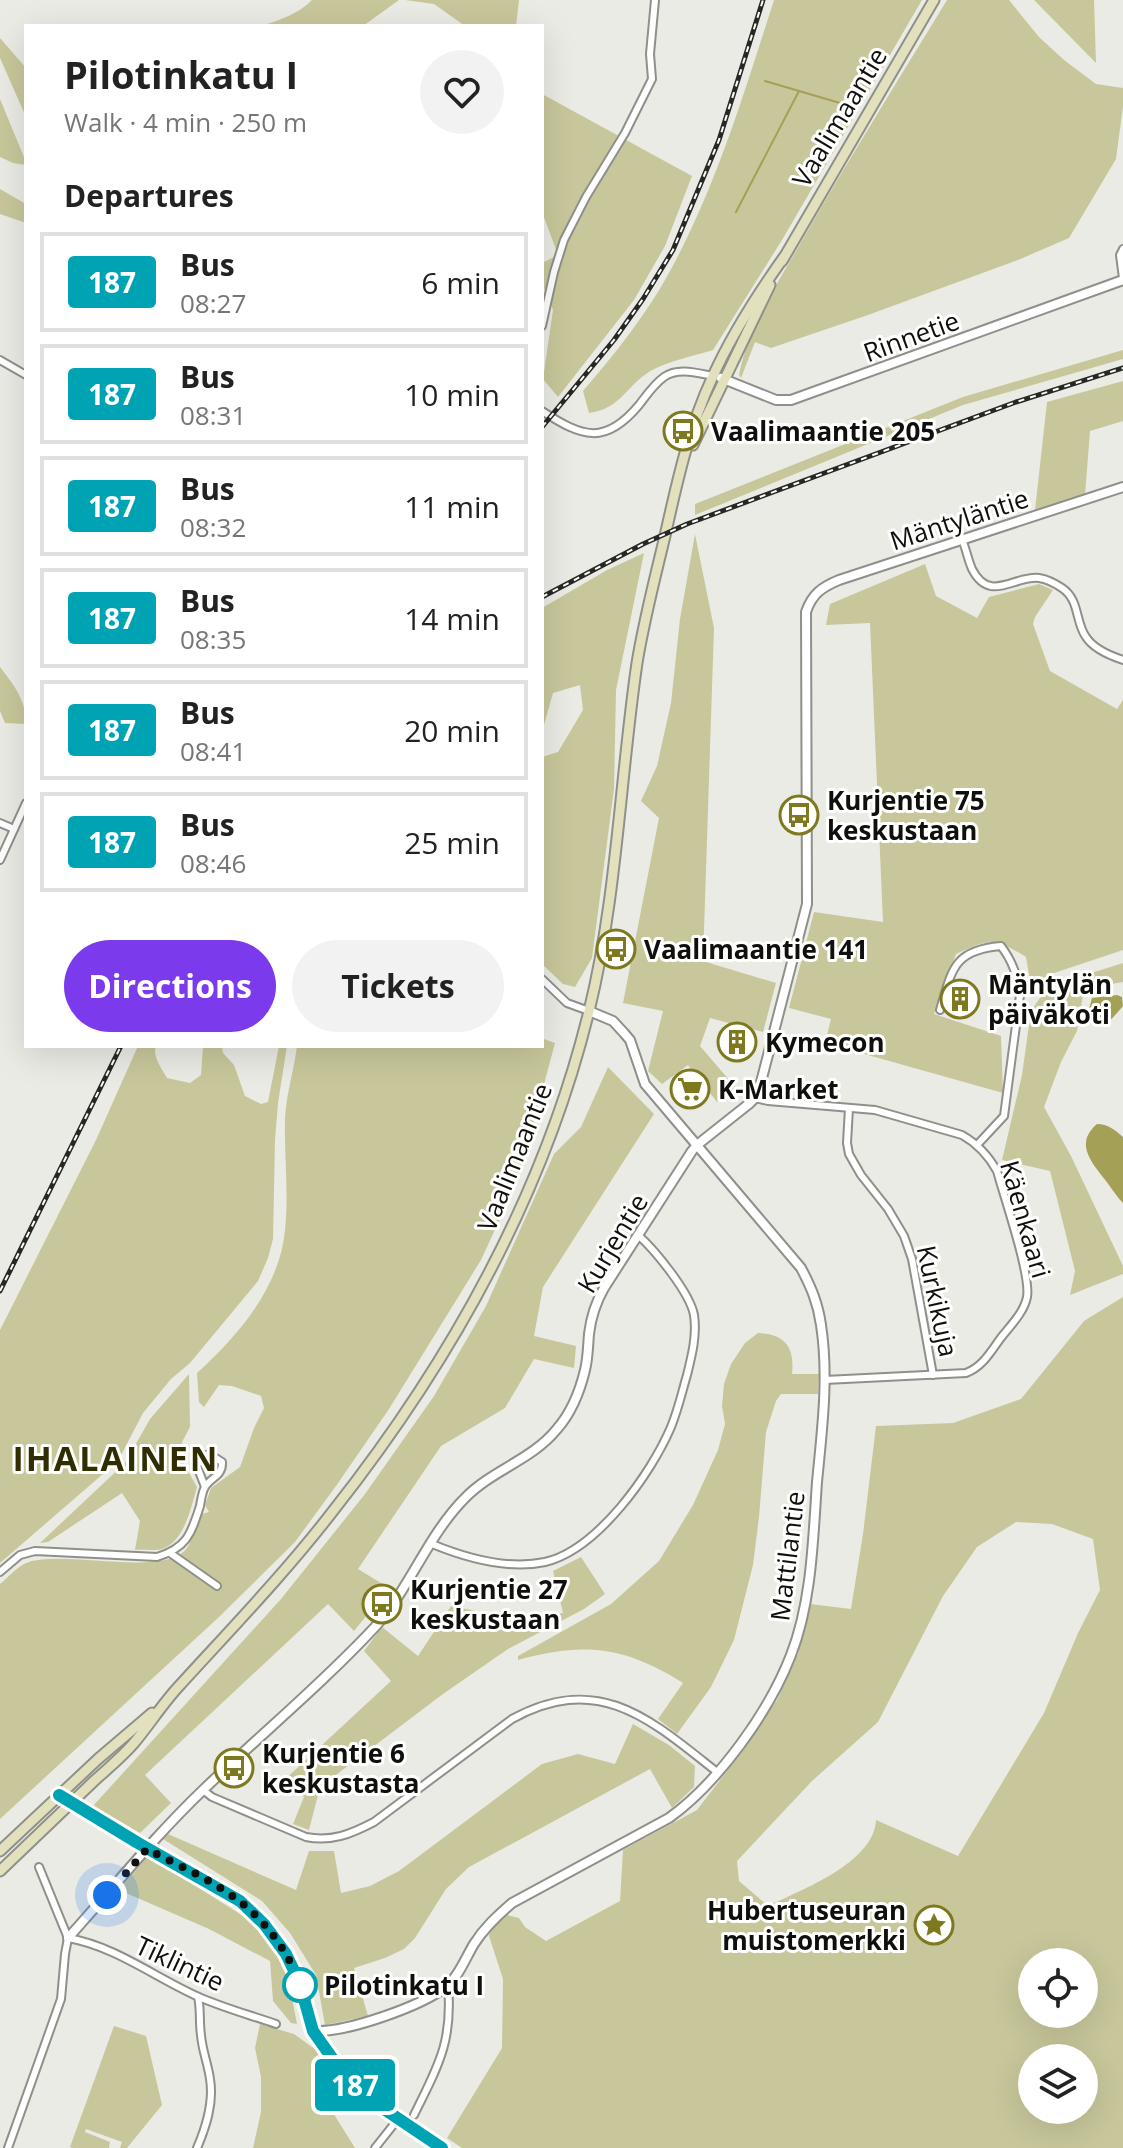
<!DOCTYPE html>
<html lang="en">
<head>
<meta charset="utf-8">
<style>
  :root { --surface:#fff; --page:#f2f2f2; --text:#222; --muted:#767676; --line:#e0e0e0; --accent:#7c3aed }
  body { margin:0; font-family:"Open Sans",sans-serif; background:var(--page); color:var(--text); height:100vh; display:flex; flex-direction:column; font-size:30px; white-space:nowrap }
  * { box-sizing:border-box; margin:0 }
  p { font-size:26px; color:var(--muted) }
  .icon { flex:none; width:44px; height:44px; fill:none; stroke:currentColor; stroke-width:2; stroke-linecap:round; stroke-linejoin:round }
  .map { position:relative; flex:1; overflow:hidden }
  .panel { position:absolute; left:24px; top:24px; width:520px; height:1024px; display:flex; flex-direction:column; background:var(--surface); border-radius:0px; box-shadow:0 8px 32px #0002 }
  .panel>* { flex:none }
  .badge { padding:0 16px; border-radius:6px; font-size:28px; line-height:52px }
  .fabs { position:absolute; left:1018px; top:1948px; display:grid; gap:16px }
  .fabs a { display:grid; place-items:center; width:80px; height:80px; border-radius:50%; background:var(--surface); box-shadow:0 8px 32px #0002; font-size:40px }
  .you { position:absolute; width:40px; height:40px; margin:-20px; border:6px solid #fff; border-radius:50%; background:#1a73e8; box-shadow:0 0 0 12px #1a73e833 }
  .map>.badge { position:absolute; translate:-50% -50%; box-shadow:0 0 0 4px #fff }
  h2 { padding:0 40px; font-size:30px; line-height:72px }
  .round { display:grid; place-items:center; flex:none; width:84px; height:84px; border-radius:42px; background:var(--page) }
  .overview { display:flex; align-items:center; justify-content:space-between; height:136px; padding:0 40px }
  h1 { font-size:38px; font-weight:700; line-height:60px }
  .cta { display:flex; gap:16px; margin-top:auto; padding:16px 40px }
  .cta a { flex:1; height:92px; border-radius:48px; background:var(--accent); color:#fff; font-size:32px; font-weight:700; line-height:92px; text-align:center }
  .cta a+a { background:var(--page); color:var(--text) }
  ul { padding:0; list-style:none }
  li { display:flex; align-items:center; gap:24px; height:100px; margin:0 16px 12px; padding:0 24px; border:4px solid var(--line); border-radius:0px }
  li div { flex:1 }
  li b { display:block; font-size:30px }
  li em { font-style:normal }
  li .badge { min-width:88px; font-weight:700; text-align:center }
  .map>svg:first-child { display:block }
</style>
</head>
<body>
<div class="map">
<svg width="1123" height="2148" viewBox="0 0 1123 2148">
  <rect width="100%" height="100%" fill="#ebebe5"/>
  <!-- green -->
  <g fill="#c8c79b" fill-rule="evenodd">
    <path d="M312 0H399L363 26H261C280 20 298 14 312 0Z"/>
    <path d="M405 0H519L516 26H465L434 4Z"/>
    <path d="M774 0H922L782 240 713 350C694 356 663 362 646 374 625 389 619 409 589 413L583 391C614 355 646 315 669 273 716 187 744 93 774 0Z"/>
    <path d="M947 0H1009L1039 37 1064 60 1096 84 1123 88V106L1116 159 1069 238 1018 260 868 315 771 348 755 342 741 378 739 375C748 327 780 279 804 237 850 157 899 79 947 0Z"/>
    <path d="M1034 0H1094L1096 63Z"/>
    <path d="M0 38 26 68V117L0 58Z"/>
    <path d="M542 94 692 176 665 246 634 300 558 397 543 379 553 310 542 283V263L558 255 542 212Z"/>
    <path d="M0 99 26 162V165L13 163 0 157Z"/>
    <path d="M0 189 26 204V223L0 214Z"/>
    <path d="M1123 350V359L963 405 695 515V504L963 397Z"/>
    <path d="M1123 381V421L1090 431 1085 495 1035 510 1047 402Z"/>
    <path d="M695 534 714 628 703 961 776 983 763 1032 710 1018 700 1046 737 1089 717 1102 688 1065 662 1084 648 1071 663 1011 623 1003 659 818 641 801 657 766 671 703 680 619Z"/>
    <path d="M644 553 616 690 614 789 592 958 575 987 563 984 542 964V757L558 752 583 710 580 685 553 693 542 732V608L607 570Z"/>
    <path d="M925 564 936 596 977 618 989 597 1039 584 1053 590 1035 617 1033 624 1050 671 1117 709 1123 700V950L1051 974 1031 987 1026 957C993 937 990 939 956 954L934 1014 1001 1036 1003 1093 825 1043 831 1019 789 1008 814 912 883 922 870 623 826 625 830 604Z"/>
    <path d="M0 667C14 685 26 700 26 724L5 723 0 711Z"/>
    <path d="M1123 963V982L1084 989 1077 1031 1061 1062 1044 1107 1071 1156 1123 1266V1274L1070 1295 1075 1271 1050 1171 1002 1160 1022 1075 1031 1010 1040 998 1082 976Z"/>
    <path d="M542 1031 544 1039 555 1043 525 1155 511 1195 481 1260 389 1409 336 1486 295 1542 219 1617 0 1819V1584C9 1577 18 1565 29 1562 66 1550 165 1578 187 1548 193 1539 197 1524 202 1514L209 1512 205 1505 211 1488 240 1467 254 1428 264 1408 261 1396 232 1386 219 1385 204 1407 199 1402 197 1373C238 1336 280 1287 285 1230 289 1193 284 1156 285 1119 286 1095 294 1070 297 1046H542Z"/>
    <path d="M138 1046H156C152 1056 162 1069 167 1078L190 1083 201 1075 203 1046H222L223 1053 234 1065 245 1096 261 1104 268 1102 279 1046H287L278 1103 275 1140 273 1239 268 1258 258 1281 190 1363 171 1379 143 1413 118 1461 0 1563V1330L96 1140Z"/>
    <path d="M608 1067 654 1114 543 1287 534 1336 576 1346 574 1368 534 1359 505 1408 441 1446 358 1569 389 1588 354 1631 328 1604 145 1775 171 1803 140 1833 93 1806 281 1599 365 1494 434 1396 486 1306 554 1154 581 1127Z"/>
    <path d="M1123 1297V2148H462L447 2138 502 2048 503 1979 489 1936 494 1921 507 1915 519 1918 525 1927 546 1941 620 1901 623 1850 697 1810 737 1758 777 1700 798 1654 810 1604 851 1609 863 1534 876 1426 953 1423 1021 1399 1084 1321ZM1016 1522 1052 1524 1093 1539 1100 1590 1078 1633 1044 1713 958 1856 876 1820C874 1863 801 1890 768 1906L739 1881 737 1861 812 1781 878 1722 943 1596 977 1547ZM1032 1962H1084V2014H1032ZM1032 2058H1084V2110H1032Z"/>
    <path d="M758 1333C785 1334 795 1347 792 1374H819L818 1394H781L776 1401 766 1432 759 1517 753 1565 734 1640 711 1687 677 1734 658 1719 683 1683C624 1646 584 1642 518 1660V1656L611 1604 659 1561 693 1505 718 1450 725 1424 722 1406 724 1384 731 1364 745 1343Z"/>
    <path d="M189 1374 190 1427 182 1442 181 1455 184 1464 197 1487C191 1507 185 1541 162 1549 155 1551 143 1549 135 1550L140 1521 122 1493 48 1542 40 1543 125 1463 150 1419Z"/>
    <path d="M581 1557 605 1594 584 1609 508 1649 443 1694 320 1787 309 1830 293 1824 304 1797 281 1783 391 1681 364 1651 382 1627 418 1656 451 1606 500 1616 529 1618 563 1613 553 1571Z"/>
    <path d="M633 1724 669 1745 695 1766 694 1787 672 1808 650 1769 469 1867 446 1889 415 1938 404 1949 385 1958 354 1968 368 2016 325 2025 316 1975 290 1933 262 1901 163 1839 168 1834 296 1890 309 1851H334L341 1893 370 1886 399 1871 542 1764 578 1754 615 1764Z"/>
    <path d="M148 1856 256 1924 286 1967 297 2024 291 2023 273 2001 270 1961 209 1929 119 1890Z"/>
    <path d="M260 2024 294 2034 319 2052 315 2063 317 2087 355 2148H253L261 2112V2077L255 2048Z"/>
    <path d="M114 2026 146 2036 162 2105 127 2148H120L122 2142 86 2129 85 2132 110 2142 109 2148H73L70 2147Z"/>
  </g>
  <!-- water -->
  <g fill="#a4a055">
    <path d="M1117 995 1122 997 1123 1006C1113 1017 1106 1030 1091 1021L1089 1009 1092 998Z"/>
    <path d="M1097 1124C1108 1124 1115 1130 1123 1137V1203C1115 1195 1110 1185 1102 1176 1089 1159 1076 1142 1097 1124Z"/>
  </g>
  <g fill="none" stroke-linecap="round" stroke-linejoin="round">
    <!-- stream -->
    <g stroke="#a4a055" stroke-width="2">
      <path d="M765 81 857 108"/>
      <path d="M736 212 799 91"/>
    </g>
    <!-- minor casing -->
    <g stroke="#90908b" stroke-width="10">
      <g id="minor">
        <path d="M1123 249 1120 255 1123 278"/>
        <path d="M542 326 554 272 564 240 586 197 625 133 652 79 650 54 655 0"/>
        <path d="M0 360 26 375"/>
        <path d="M542 411C582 437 605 446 639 405 646 396 654 384 664 377 678 367 697 373 713 376"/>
        <path d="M962 539C966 549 968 560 972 569 990 604 1014 575 1039 578 1046 579 1056 584 1062 588 1080 600 1075 622 1086 637 1093 648 1111 656 1123 660"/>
        <path d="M0 823 14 829"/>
        <path d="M0 860 26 803"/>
        <path d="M542 979 567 1003 589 1011"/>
        <path d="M940 1010C952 970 953 950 1001 946 1013 962 1017 975 1020 995L1004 1116 977 1145"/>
        <path d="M755 1098 768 1101 875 1110 962 1135C978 1144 988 1155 997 1171 1004 1197 1031 1275 1027 1297 1024 1313 1009 1327 1000 1339 990 1353 982 1367 966 1373L825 1380"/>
        <path d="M849 1108 847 1143 849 1154 861 1175 888 1209 904 1236 912 1259 933 1375"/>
        <path d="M432 1544C466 1558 507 1570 545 1562 597 1550 651 1474 671 1427 678 1410 682 1392 687 1375 692 1355 697 1335 694 1315 690 1293 655 1250 638 1235"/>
        <path d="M170 1553 217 1586"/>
        <path d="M0 1572 20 1555 35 1551 157 1557C187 1548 191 1534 200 1506 201 1500 202 1492 205 1487 211 1477 223 1476 222 1462 214 1456 207 1454 198 1455L195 1461 205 1487"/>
        <path d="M203 1790 212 1797 306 1837C332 1842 351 1834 374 1822L512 1719C599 1671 651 1720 717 1772"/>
        <path d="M68 1938C115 1946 156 1978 199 1997 224 2008 250 2015 276 2024"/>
        <path d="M414 2115C438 2066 453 2042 448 1985"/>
        <path d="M8 2148 61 1999 65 1954 68 1938 39 1867"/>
        <path d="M197 2148C206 2127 214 2103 210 2079 208 2064 202 2050 201 2035 199 2022 201 2010 198 1997"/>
        <path d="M375 2148 398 2119"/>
      </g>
    </g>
    <!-- tertiary casing -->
    <g stroke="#90908b" stroke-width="12">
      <g id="tertiary">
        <path d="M721 378 776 400H791L1123 280"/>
        <path d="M59 1795 138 1843 240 1901 264 1924 286 1954 299 1981 313 2031 342 2072 366 2096 381 2107 442 2148"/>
        <path d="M68 1938C113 1888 155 1836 203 1790 260 1735 321 1685 375 1627 410 1588 428 1535 465 1498 492 1470 532 1460 557 1429 571 1413 580 1391 585 1370 588 1358 588 1345 589 1334 591 1317 596 1302 604 1288L692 1151 697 1145 750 1103 755 1098 761 1082 807 904 806 612C812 594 822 587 839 580L1123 487"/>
        <path d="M313 2031C346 2033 422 2006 447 1986 459 1976 466 1957 474 1944 484 1928 497 1916 512 1903L669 1818C718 1783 769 1712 791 1655 812 1601 813 1539 817 1482 822 1430 829 1377 821 1325 818 1303 811 1287 801 1268L645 1084 630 1040 624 1033 613 1021 589 1011"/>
      </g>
    </g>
    <!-- secondary casing -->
    <g stroke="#90908b" stroke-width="13">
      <g id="secondary">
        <path d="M782 261 934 0"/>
        <path d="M693 445 770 285"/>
        <path d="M0 1851 98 1759 152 1713"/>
        <path d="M0 1871C31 1841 63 1811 94 1781 107 1769 122 1757 134 1743 150 1724 163 1703 180 1685 232 1628 286 1572 333 1511 449 1364 544 1195 589 1011 617 897 620 779 637 663 644 620 655 578 665 536 677 482 689 427 713 376 732 334 757 295 784 257"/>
      </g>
    </g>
    <!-- minor -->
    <use href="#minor" stroke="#fff" stroke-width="6"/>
    <!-- tertiary -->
    <use href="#tertiary" stroke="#fff" stroke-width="8"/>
    <!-- secondary -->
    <use href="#secondary" stroke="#e3e1bd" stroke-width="9"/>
    <!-- rail casing -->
    <g stroke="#272724" stroke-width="5">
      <g id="rail">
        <path d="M542 427 614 340 643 299 673 250 719 140 763 0"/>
        <path d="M542 597 643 544 687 524 1016 402 1123 368"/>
        <path d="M0 1291 121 1046"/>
      </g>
    </g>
    <!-- rail -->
    <use href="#rail" stroke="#fffffe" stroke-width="2" stroke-dasharray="6" stroke-linecap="butt"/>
  </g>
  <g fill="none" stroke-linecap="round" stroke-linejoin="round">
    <!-- line casing -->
    <g stroke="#fff" stroke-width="18">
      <path id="line" d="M59 1795 138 1843 240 1901 264 1924 286 1954 299 1981 313 2031 342 2072 366 2096 381 2107 442 2148"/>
    </g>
    <!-- line -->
    <use href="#line" stroke="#00a3b4" stroke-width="12"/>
    <!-- walk -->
    <path stroke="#0f0f0d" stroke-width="8" stroke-dasharray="0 14.4" d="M107 1895 147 1849C178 1865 212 1880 239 1901 265 1920 290 1954 300 1985"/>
  </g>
  <!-- icons -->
  <defs>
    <g id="bus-ring" transform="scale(2)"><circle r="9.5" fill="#fffffe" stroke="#7e791f" stroke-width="1.5"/><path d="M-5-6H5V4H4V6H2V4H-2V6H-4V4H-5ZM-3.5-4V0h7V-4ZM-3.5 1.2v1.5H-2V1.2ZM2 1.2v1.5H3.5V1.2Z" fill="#7e791f"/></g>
    <g id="building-ring" transform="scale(2)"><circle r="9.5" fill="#fffffe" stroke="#7e791f" stroke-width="1.5"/><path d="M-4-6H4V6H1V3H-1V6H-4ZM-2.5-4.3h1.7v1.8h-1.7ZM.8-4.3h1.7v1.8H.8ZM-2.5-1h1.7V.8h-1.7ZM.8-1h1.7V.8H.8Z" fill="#7e791f"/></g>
    <g id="supermarket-ring" transform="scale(2)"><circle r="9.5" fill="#fffffe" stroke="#7e791f" stroke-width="1.5"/><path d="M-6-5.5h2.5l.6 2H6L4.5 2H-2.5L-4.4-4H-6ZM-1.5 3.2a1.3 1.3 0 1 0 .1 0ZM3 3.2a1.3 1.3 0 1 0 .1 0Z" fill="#7e791f"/></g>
    <g id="sight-ring" transform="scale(2)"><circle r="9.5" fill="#fffffe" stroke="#7e791f" stroke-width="1.5"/><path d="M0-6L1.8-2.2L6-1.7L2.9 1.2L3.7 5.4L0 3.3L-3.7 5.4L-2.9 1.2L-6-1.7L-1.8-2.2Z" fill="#7e791f"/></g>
  </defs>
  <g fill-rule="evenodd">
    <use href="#bus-ring" x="683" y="431"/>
    <use href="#bus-ring" x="799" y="815"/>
    <use href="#bus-ring" x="616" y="949"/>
    <use href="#building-ring" x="960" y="999"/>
    <use href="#building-ring" x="737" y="1042"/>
    <use href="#supermarket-ring" x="690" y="1089"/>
    <use href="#bus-ring" x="382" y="1604"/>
    <use href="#bus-ring" x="234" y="1768"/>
    <use href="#sight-ring" x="934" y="1925"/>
  </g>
  <!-- markers -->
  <circle fill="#fff" stroke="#00a3b4" stroke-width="4" cx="300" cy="1985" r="16"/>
  <g text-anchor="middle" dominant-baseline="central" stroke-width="6" stroke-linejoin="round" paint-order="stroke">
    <!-- street labels -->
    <g font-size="26" fill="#0f0f0d" stroke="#fffffe">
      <text transform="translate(839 117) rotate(-59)">Vaalimaantie</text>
      <text transform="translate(911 336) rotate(-20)">Rinnetie</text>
      <text transform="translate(959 519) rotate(-18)">Mäntyläntie</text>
      <text transform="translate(514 1157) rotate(-68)">Vaalimaantie</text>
      <text transform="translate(1026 1219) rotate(74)">Käenkaari</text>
      <text transform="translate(612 1243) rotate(-59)">Kurjentie</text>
      <text transform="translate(938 1301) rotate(78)">Kurkikuja</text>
      <text transform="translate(787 1556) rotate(-83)">Mattilantie</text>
      <text transform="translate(180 1963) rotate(25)">Tiklintie</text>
    </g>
    <!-- poi labels -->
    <g font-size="26" font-weight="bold" fill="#0f0f0d" stroke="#fffffe" text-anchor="start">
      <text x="711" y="431">Vaalimaantie 205</text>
      <text x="827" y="800">Kurjentie 75<tspan x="827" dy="30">keskustaan</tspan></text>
      <text x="644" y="949">Vaalimaantie 141</text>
      <text x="988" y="984">Mäntylän<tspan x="988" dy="30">päiväkoti</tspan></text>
      <text x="765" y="1042">Kymecon</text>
      <text x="718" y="1089">K-Market</text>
      <text x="410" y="1589">Kurjentie 27<tspan x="410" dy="30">keskustaan</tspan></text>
      <text x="262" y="1753">Kurjentie 6<tspan x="262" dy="30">keskustasta</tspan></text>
      <text x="906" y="1910" text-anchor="end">Hubertuseuran<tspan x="906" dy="30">muistomerkki</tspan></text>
    </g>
    <!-- stop labels -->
    <g font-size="26" font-weight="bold" fill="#0f0f0d" stroke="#fffffe" text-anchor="start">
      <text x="324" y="1985">Pilotinkatu I</text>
    </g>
    <!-- district labels -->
    <g font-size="34" font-weight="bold" letter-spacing="2" fill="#302d02" stroke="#fffffe">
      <text x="116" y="1458">IHALAINEN</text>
    </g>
  </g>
</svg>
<div class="fabs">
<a><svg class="icon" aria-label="locate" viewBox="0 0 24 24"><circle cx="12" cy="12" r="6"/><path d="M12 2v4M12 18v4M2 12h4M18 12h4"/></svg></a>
<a><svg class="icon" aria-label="layers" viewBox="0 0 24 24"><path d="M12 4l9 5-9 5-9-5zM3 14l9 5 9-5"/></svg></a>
</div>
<div class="you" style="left:107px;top:1895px"></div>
<b class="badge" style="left:355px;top:2085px;background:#00a3b4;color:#fff">187</b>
<section class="panel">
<div class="overview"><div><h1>Pilotinkatu I</h1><p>Walk · 4 min · 250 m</p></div><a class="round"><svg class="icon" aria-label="heart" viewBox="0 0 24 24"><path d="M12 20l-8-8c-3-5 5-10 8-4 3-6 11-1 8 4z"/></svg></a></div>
<h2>Departures</h2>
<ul>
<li><span class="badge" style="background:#00a3b4;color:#fff">187</span><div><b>Bus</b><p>08:27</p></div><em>6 min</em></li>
<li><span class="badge" style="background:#00a3b4;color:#fff">187</span><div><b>Bus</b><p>08:31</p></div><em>10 min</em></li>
<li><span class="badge" style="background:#00a3b4;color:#fff">187</span><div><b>Bus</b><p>08:32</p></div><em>11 min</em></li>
<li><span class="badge" style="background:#00a3b4;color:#fff">187</span><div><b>Bus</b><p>08:35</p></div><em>14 min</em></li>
<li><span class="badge" style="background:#00a3b4;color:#fff">187</span><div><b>Bus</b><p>08:41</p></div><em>20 min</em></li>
<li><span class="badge" style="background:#00a3b4;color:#fff">187</span><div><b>Bus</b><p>08:46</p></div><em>25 min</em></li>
</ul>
<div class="cta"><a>Directions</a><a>Tickets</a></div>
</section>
</div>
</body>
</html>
